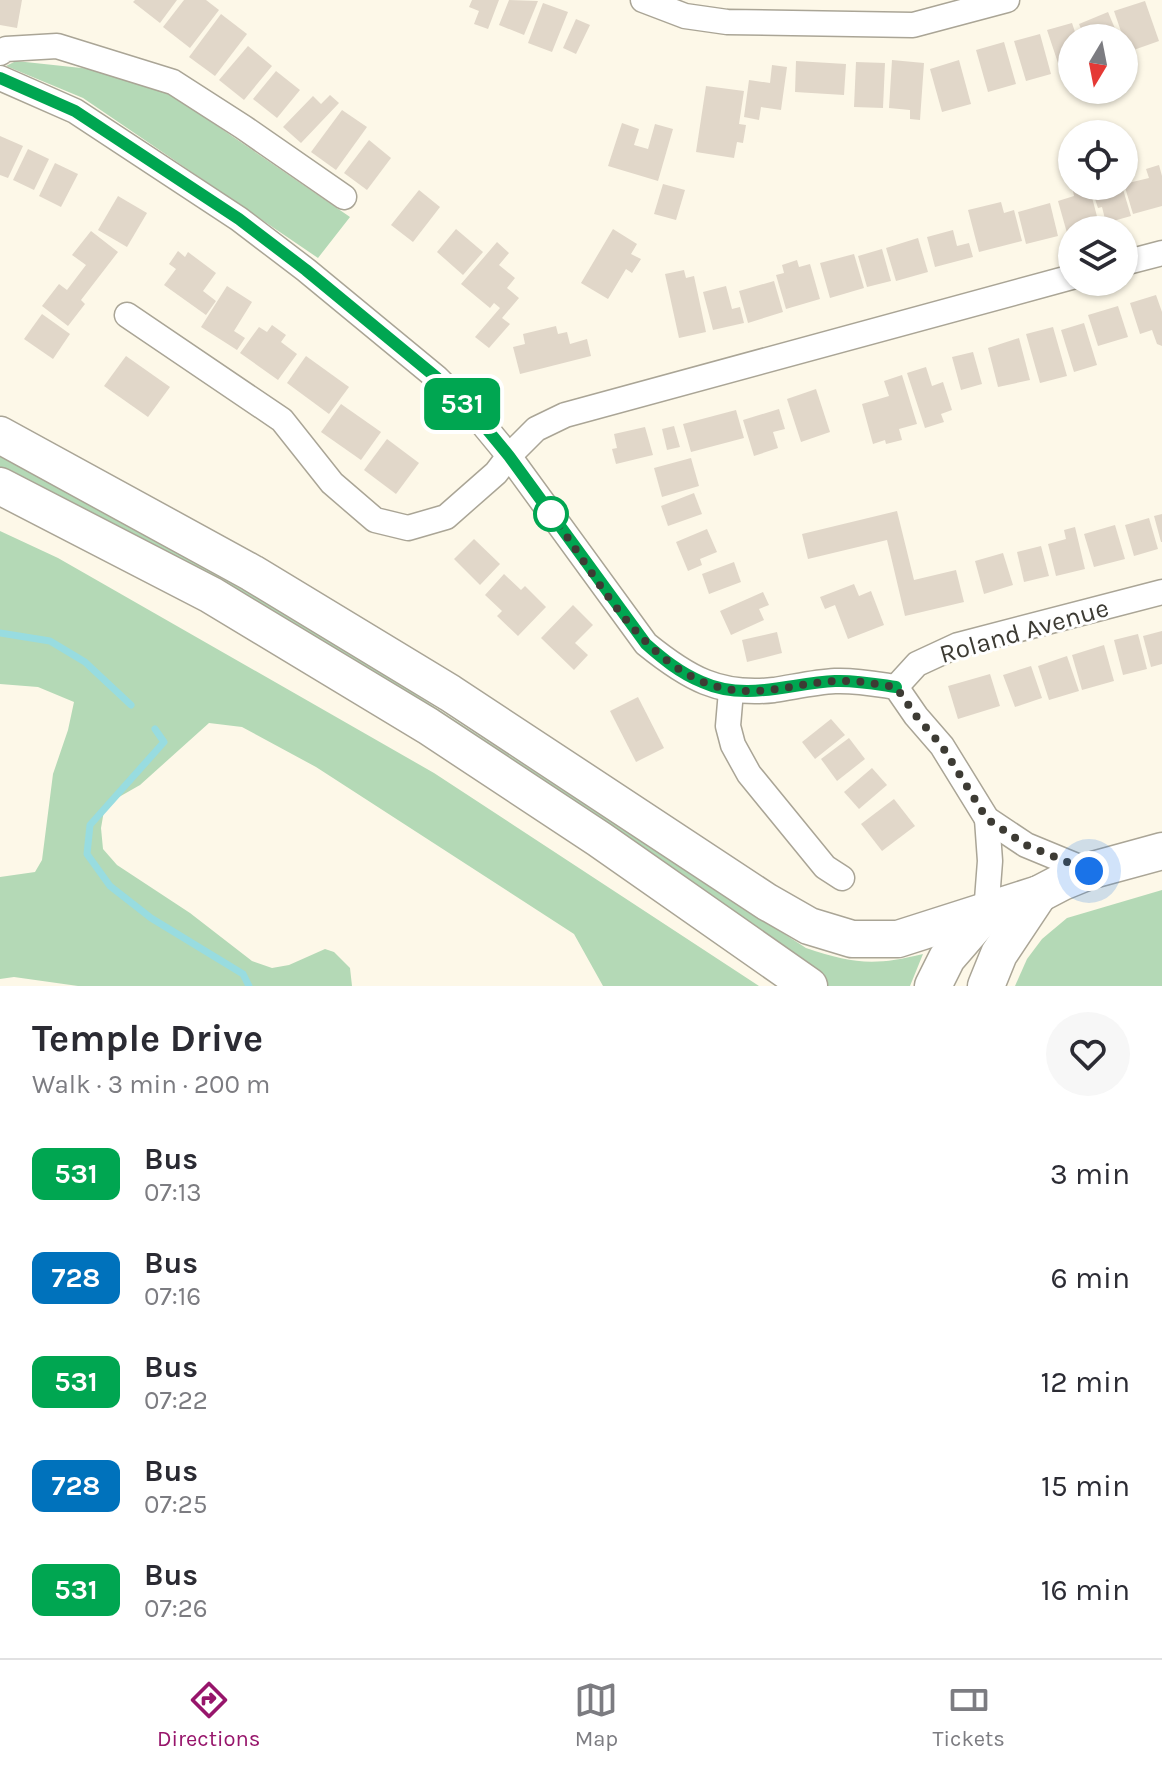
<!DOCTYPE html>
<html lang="en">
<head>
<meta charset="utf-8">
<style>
  :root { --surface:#fff; --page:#f7f7f7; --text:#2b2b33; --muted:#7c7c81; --line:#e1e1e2; --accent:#97156b }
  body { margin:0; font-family:Karla,sans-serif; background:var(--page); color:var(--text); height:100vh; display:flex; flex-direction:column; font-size:30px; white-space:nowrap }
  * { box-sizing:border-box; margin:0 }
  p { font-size:26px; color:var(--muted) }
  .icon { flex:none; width:44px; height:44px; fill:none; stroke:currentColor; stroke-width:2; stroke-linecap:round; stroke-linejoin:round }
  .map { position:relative; height:986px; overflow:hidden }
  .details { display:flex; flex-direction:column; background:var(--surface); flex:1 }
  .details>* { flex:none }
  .badge { padding:0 16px; border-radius:12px; font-size:28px; line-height:52px }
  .needle { width:52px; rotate:190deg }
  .buttons { position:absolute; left:1058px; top:24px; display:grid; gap:16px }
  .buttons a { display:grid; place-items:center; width:80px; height:80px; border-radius:50%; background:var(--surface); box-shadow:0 2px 6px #0004; font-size:40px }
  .you { position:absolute; width:40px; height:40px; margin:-20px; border:6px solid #fff; border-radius:50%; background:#1a73e8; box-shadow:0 0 0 12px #1a73e833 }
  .map>.badge { position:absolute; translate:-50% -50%; box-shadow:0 0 0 4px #fff }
  .round { display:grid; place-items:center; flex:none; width:84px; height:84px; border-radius:42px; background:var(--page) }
  .headline { display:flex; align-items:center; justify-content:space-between; height:136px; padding:0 32px }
  h1 { font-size:38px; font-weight:700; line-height:60px }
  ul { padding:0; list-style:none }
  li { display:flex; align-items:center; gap:24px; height:104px; padding:0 32px }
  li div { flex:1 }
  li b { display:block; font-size:30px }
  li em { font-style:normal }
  li .badge { min-width:88px; font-weight:700; text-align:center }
  .dock { display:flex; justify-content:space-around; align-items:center; height:112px; border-top:2px solid var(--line); background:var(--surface); font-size:22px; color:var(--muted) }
  .dock a { display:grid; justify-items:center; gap:4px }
  .dock .selected { color:var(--accent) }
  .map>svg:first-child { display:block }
</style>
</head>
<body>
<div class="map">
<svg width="1162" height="986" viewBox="0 0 1162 986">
  <rect width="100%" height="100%" fill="#fdf8e8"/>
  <!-- green -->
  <g fill="#b4d9b6">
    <path d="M16 61 100 70 172 95 350 217 318 258 83 98 6 66Z"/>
    <path d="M0 449 230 574 806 948C853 964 875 966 923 954L910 986H828L796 961 0 473Z"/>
    <path d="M0 531 58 558 434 773 759 986H603L574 934 316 767 242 727 209 723 140 785 105 805 101 828 103 849 117 865 190 913 252 961 272 968 289 965 325 949 334 952 350 968 352 986H78L14 977 0 979V877L35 872 42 860 53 774 68 730 74 702 38 687 0 684Z"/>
    <path d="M1162 890V986H1015L1027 959 1042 939 1067 918Z"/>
  </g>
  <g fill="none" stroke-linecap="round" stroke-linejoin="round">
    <!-- stream -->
    <g stroke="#98dce0" stroke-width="7">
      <path d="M0 633 50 641 85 662 131 705"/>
      <path d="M155 729 164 742 90 825 87 854 110 886 151 918 243 974 249 986"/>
    </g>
  </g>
  <!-- building -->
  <g fill="#e1d7c9">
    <path d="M0 0H22L17 28 0 25Z"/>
    <path d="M135 0H177L160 23 133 2Z"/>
    <path d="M184 0H206L219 10 190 48 163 27Z"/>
    <path d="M472 0H499L488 29 474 24 479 11 469 7Z"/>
    <path d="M509 0 538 1 524 35 499 25Z"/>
    <path d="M1145 1 1159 41 1128 52 1114 11Z"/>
    <path d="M543 3 568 12 552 52 528 43Z"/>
    <path d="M1108 12 1119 38H1085L1079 24Z"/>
    <path d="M221 14 247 34 215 76 189 57Z"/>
    <path d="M576 19 590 25 576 54 563 48Z"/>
    <path d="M1072 23 1077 38H1072V69L1061 72 1047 30Z"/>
    <path d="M1040 34 1051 74 1026 81 1014 41Z"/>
    <path d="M1004 42 1016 84 988 92 976 50Z"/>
    <path d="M248 46 272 66 244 100 219 80Z"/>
    <path d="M892 60 924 63 920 120 910 119V110L889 108Z"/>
    <path d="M959 60 971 104 942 112 930 69Z"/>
    <path d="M796 61 846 64 844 95 795 92Z"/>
    <path d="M856 62 885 63 883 108 854 107Z"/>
    <path d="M772 65 787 67 781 110 761 107 759 120 744 117 749 80 770 83Z"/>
    <path d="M276 71 300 90 277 118 253 99Z"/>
    <path d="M706 86 744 91 739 124 746 125 743 143 737 142 734 158 696 152Z"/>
    <path d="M330 95 339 103 301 143 283 127 313 96 321 104Z"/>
    <path d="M342 110 367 127 336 170 311 152Z"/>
    <path d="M622 123 639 129 634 145 648 149 655 124 673 129 658 181 608 166Z"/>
    <path d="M0 136 23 146 8 178 0 175Z"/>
    <path d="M369 140 391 158 367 190 344 173Z"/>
    <path d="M28 149 49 159 34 190 13 180Z"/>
    <path d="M55 163 78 174 61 207 39 196Z"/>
    <path d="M1159 165 1162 176V206L1133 214 1124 184 1149 178 1146 169Z"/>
    <path d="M663 184 685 190 676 220 654 214Z"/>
    <path d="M1072 186H1089L1099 224 1067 233 1058 201 1074 196Z"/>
    <path d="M1117 186H1122L1131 216 1106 223 1102 207 1098 208 1093 193Z"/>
    <path d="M419 190 440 207 413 242 391 225Z"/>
    <path d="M118 196 147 213 127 247 98 230Z"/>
    <path d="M1001 202 1004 213 1014 210 1022 241 979 252 968 210Z"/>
    <path d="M1050 203 1058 236 1026 244 1018 212Z"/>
    <path d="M456 229 483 252 463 275 437 252Z"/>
    <path d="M613 229 637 244 631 254 641 259 632 273 626 269 608 299 581 283Z"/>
    <path d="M953 230 957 246 969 243 973 257 935 267 927 237Z"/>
    <path d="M91 231 118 252 81 300 85 304 68 326 42 306 59 284 67 290 86 265 72 255Z"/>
    <path d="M918 238 928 272 896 281 886 248Z"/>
    <path d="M497 242 509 253 499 265 515 278 507 288 519 298 502 318 510 324 489 348 475 337 500 308 494 303 490 308 461 284Z"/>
    <path d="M882 249 891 281 867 287 858 256Z"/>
    <path d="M178 251 185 257 188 252 216 273 203 291 216 301 206 315 164 285 176 269 169 264Z"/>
    <path d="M854 254 864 288 830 298 820 263Z"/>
    <path d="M797 260 799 267 810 264 820 299 786 309 776 275 784 273 782 265Z"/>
    <path d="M684 270 686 278 694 276 706 332 679 338 665 274Z"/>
    <path d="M774 281 783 312 748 323 739 291Z"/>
    <path d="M227 286 252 302 234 331 245 338 237 350 201 327Z"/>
    <path d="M726 286 732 309 740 307 744 323 713 330 703 292Z"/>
    <path d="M1156 295 1162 312V346L1157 344 1152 330 1140 334 1130 303Z"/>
    <path d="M1118 306 1128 337 1098 346 1088 315Z"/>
    <path d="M42 314 70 334 53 359 24 339Z"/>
    <path d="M1084 323 1097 365 1074 372 1061 330Z"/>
    <path d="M272 325 286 335 281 342 297 354 278 380 240 353 259 327 267 332Z"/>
    <path d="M556 326 558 334 567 332 570 344 587 339 591 356 520 374 513 347 525 344 523 334Z"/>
    <path d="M1053 327 1067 376 1040 383 1026 334Z"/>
    <path d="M1019 338 1030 380 998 387 988 348Z"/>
    <path d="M973 352 982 384 961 390 952 357Z"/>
    <path d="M126 356 170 387 148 417 104 386Z"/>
    <path d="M306 356 349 387 329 414 287 383Z"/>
    <path d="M926 367 932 386 943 382 952 410 941 414 944 422 925 428 907 373Z"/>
    <path d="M902 375 917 424 899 429 902 440 886 444 885 440 873 444 862 404 889 396 884 381Z"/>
    <path d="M816 389 830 432 801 442 787 399Z"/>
    <path d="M341 404 381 432 361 460 321 432Z"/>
    <path d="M779 409 785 429 773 432 778 448 754 456 743 420Z"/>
    <path d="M736 410 744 438 691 452 683 424Z"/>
    <path d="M674 426 680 447 667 450 662 429Z"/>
    <path d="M645 427 653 455 616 464 612 449 617 448 614 434Z"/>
    <path d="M387 439 419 463 396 494 364 470Z"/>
    <path d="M691 458 699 486 662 497 654 468Z"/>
    <path d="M694 493 702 514 668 526 661 506Z"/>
    <path d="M897 511 914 580 956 570 964 602 905 616 887 540 808 559 802 534Z"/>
    <path d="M1162 514V542H1161L1154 516Z"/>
    <path d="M1149 518 1158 549 1134 556 1125 525Z"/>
    <path d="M1115 525 1125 559 1094 567 1084 534Z"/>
    <path d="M1075 527 1085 569 1056 576 1048 544 1066 539 1064 530Z"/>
    <path d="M707 529 717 552 700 559 702 565 688 571 676 542Z"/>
    <path d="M474 539 500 564 480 585 454 559Z"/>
    <path d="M1041 546 1049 576 1024 582 1017 552Z"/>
    <path d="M1003 553 1013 585 984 594 975 561Z"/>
    <path d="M734 562 741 582 709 594 702 574Z"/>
    <path d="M504 574 521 590 525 586 546 607 518 636 497 616 502 611 485 595Z"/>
    <path d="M854 584 859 596 871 591 884 625 848 639 835 605 825 609 820 597Z"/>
    <path d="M763 592 769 605 759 609 764 620 731 635 720 611Z"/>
    <path d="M573 605 593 625 575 643 588 655 574 670 541 638Z"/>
    <path d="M1162 631V664L1151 667 1143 636Z"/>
    <path d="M777 632 782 653 747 662 742 640Z"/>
    <path d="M1138 634 1147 669 1123 675 1114 640Z"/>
    <path d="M1104 645 1114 681 1082 690 1072 655Z"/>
    <path d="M1067 656 1079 691 1049 700 1038 666Z"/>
    <path d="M1031 666 1042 698 1015 707 1003 675Z"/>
    <path d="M990 674 1000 706 958 719 948 686Z"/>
    <path d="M638 697 664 748 636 762 610 711Z"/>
    <path d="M831 719 845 735 815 759 802 742Z"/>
    <path d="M849 738 865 759 837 781 821 759Z"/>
    <path d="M872 768 887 785 859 809 844 792Z"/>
    <path d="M894 799 915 826 882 851 861 824Z"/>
  </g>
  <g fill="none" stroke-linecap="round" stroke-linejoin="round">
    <!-- minor casing -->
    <g stroke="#aaa596" stroke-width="27">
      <g id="minor">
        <path d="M643 0 685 16 727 22 913 25 1007 0"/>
        <path d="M0 53 6 49 57 46 173 82 243 127 344 197"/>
        <path d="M0 78 75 111 239 219 306 270 437 378 481 422 509 456 646 644C688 678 719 696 774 690 794 687 815 682 835 681 856 680 876 684 896 687L916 716 942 746 987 819 1026 845 1089 871"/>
        <path d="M1124 263 1162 253"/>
        <path d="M127 315 282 420 332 483 375 520 408 528 446 517 496 473 509 456 536 429 565 415 1072 277"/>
        <path d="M896 687 917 664 958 645 1162 592"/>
        <path d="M731 691 728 726 733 745 749 774 825 867 842 878"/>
        <path d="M986 913 990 861 987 819"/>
      </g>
    </g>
    <!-- highway casing -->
    <g stroke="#aaa596" stroke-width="39">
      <g id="highway">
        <path d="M0 435 252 573 450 693 767 902 809 926 852 939H898L1039 894 1062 882 1089 871 1162 851"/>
        <path d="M0 486 211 595 428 726 599 839 809 986"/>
        <path d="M933 986 947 958 986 913"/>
        <path d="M986 986 999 954 1039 894"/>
      </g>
    </g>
    <!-- minor -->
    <use href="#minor" stroke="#fff" stroke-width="24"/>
    <!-- highway -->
    <use href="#highway" stroke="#fff" stroke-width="36"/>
  </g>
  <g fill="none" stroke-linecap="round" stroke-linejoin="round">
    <!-- line casing -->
    <g stroke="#fff" stroke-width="18">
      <path id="line" d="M0 78 75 111 239 219 306 270 437 378 481 422 509 456 646 644C663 659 680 673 702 682 746 702 790 683 835 681 856 680 876 684 896 687"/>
    </g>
    <!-- line -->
    <use href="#line" stroke="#00a651" stroke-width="12"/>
    <!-- walk -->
    <path stroke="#3d3b34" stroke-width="8" stroke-dasharray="0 14.4" d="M551 514C602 583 654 692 751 691 780 691 808 682 836 681 856 680 876 684 896 687L916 716 942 746 987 819 1026 845 1089 871"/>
  </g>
  <!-- markers -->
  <circle fill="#fff" stroke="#00a651" stroke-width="4" cx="551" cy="514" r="16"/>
  <g text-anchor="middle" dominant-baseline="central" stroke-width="6" stroke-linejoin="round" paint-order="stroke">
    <!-- street labels -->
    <g font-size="26" fill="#3d3b34" stroke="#fff">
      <text transform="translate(1024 631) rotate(-16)">Roland Avenue</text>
    </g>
  </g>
</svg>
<div class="buttons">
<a><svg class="needle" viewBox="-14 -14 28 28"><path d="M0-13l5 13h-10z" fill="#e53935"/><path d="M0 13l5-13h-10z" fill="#7c7c81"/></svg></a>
<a><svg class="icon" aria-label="locate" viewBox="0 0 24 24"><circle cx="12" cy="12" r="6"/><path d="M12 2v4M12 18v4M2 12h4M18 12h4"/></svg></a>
<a><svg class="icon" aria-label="layers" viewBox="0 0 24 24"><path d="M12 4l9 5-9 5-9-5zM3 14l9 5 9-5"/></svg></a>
</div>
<div class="you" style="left:1089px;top:871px"></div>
<b class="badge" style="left:462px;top:404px;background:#00a651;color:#fff">531</b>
</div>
<section class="details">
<div class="headline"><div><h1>Temple Drive</h1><p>Walk · 3 min · 200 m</p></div><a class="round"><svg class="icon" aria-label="heart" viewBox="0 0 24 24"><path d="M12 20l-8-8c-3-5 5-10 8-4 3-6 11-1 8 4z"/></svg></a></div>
<ul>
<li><span class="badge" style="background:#00a651;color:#fff">531</span><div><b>Bus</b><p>07:13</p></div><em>3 min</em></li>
<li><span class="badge" style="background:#0072bc;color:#fff">728</span><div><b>Bus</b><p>07:16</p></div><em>6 min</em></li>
<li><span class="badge" style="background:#00a651;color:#fff">531</span><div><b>Bus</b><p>07:22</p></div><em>12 min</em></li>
<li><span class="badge" style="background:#0072bc;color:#fff">728</span><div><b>Bus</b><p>07:25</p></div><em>15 min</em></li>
<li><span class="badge" style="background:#00a651;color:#fff">531</span><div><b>Bus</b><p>07:26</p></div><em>16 min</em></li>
</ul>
</section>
<nav class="dock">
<a class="selected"><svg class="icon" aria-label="directions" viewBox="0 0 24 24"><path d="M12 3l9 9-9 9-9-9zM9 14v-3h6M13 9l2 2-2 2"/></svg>Directions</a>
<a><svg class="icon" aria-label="map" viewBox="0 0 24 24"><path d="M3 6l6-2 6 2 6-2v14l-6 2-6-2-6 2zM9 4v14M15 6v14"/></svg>Map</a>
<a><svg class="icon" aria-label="tickets" viewBox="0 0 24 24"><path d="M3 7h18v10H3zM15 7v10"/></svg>Tickets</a>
</nav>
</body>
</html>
